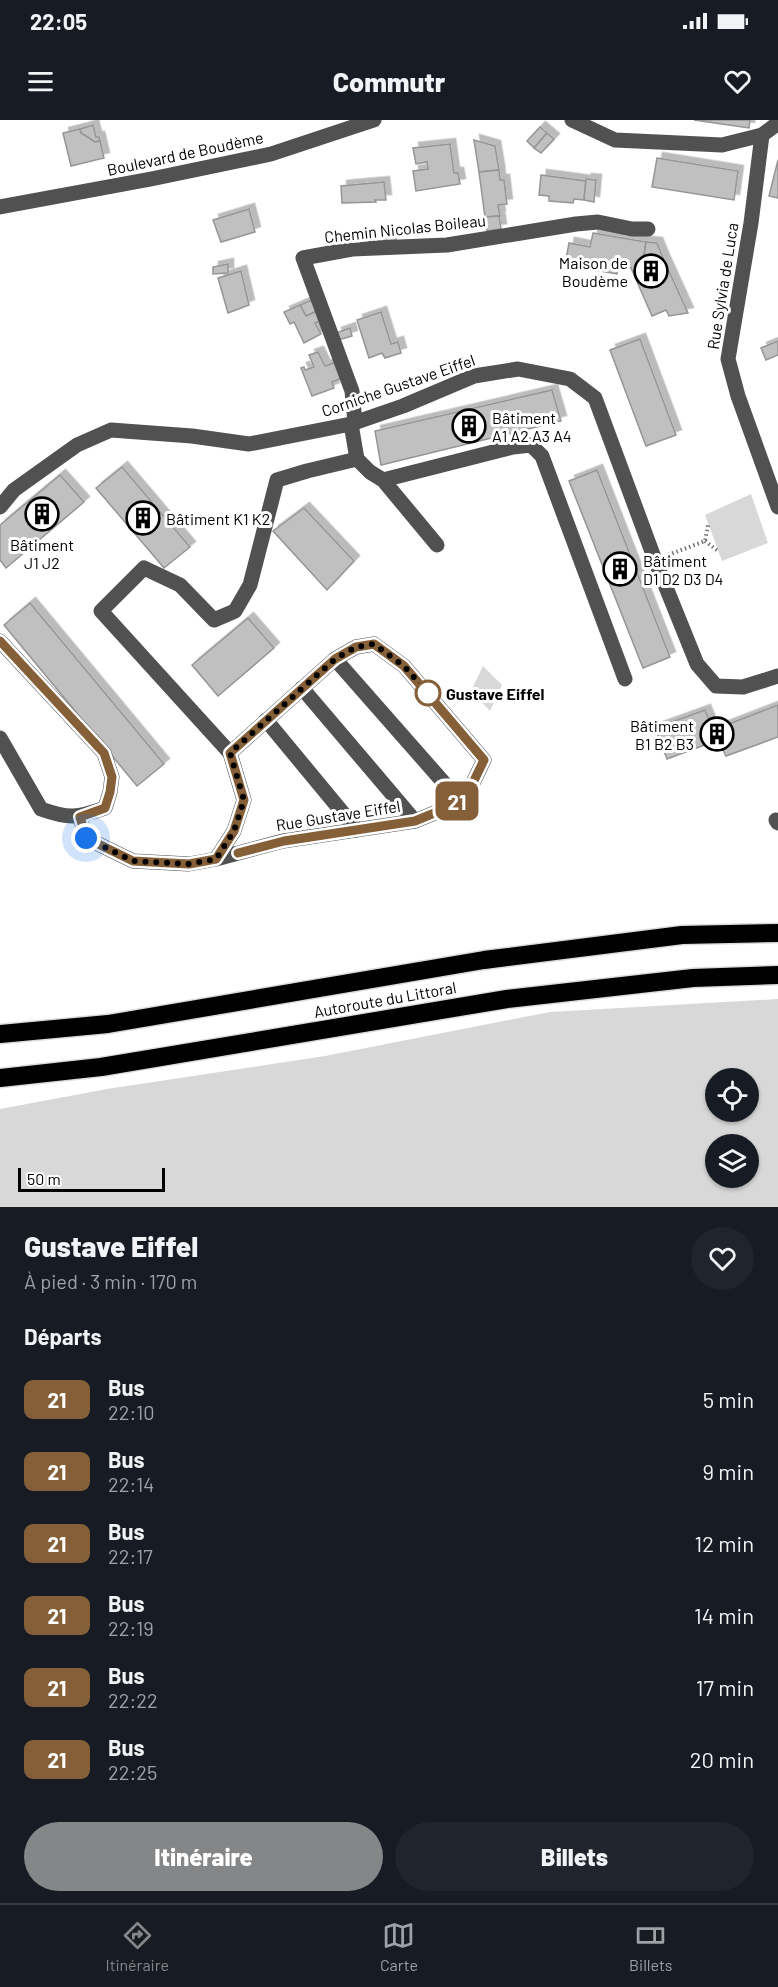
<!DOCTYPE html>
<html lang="fr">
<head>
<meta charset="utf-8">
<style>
  :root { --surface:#171b24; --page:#20242c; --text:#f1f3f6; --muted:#9ea1a6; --line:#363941; --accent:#858687 }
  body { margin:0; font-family:Barlow,sans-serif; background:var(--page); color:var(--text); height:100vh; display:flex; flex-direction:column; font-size:22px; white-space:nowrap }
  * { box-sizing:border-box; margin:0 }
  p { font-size:20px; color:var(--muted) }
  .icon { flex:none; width:33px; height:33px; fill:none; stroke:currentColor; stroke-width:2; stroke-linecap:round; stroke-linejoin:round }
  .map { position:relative; height:1087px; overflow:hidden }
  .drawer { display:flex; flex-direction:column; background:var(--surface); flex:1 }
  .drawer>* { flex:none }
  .badge { padding:0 12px; border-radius:9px; font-size:21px; line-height:39px }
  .controls { position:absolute; left:705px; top:948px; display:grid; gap:12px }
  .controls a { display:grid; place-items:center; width:54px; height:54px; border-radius:50%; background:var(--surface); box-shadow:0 2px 4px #0004; font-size:30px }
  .scale { position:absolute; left:18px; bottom:15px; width:147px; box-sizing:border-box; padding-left:6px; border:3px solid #000; border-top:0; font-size:16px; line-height:21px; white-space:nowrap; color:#000; -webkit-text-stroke:4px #fff; paint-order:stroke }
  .you { position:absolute; width:30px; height:30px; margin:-15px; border:4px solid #fff; border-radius:50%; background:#1a73e8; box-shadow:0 0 0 9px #1a73e833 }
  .map>.badge { position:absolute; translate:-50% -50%; box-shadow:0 0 0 3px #fff }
  h2 { padding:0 24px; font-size:22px; line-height:54px }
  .round { display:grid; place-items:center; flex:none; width:63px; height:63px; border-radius:32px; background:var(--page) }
  .overview { display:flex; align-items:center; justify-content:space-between; height:102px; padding:0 24px }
  h1 { font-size:28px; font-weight:800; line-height:45px }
  .cta { display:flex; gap:12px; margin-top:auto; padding:12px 24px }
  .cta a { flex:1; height:69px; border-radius:36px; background:var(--accent); color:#fff; font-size:24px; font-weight:800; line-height:69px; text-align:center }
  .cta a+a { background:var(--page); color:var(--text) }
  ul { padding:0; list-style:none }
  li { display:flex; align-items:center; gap:18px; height:72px; padding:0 24px }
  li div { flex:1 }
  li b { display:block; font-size:22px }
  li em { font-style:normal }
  li .badge { min-width:66px; font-weight:700; text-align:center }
  .status { display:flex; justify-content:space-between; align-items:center; height:42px; padding:0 30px; background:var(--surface); direction:ltr }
  .status svg { height:16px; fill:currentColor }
  header { display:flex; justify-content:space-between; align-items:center; height:78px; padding:0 24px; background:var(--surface); font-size:27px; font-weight:800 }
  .dock { display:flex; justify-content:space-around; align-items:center; height:84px; border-top:2px solid var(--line); background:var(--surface); font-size:16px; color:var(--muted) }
  .dock a { display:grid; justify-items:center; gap:3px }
  .dock .selected { color:var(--accent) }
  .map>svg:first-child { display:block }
</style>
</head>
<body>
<div class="status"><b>22:05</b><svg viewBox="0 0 49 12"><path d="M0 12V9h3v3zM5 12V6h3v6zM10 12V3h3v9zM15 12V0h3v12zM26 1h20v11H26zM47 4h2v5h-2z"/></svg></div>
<header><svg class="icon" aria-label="menu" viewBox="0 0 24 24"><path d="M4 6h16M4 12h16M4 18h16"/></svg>Commutr<svg class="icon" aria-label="heart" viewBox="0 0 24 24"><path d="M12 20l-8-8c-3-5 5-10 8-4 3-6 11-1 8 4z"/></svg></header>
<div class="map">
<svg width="778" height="1087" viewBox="0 0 778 1087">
  <defs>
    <filter id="shadow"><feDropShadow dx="5.5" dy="-5.5" stdDeviation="0" flood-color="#0004"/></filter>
  </defs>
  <rect width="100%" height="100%" fill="#fff"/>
  <!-- green -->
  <g fill="#d8d8d8" fill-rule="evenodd">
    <path d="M751 374 768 423 722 441 705 395Z"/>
    <path d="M483 546 502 565 490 591 471 571Z"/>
    <path d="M778 879V1087H0V989L107 969 325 936 550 892ZM748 958V992H716V958ZM748 1024V1058H716V1024Z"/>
  </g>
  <!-- building -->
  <g fill="#c0c0c0" stroke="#959595" stroke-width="1.5" filter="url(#shadow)">
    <path d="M694 0H750L749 8Z"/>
    <path d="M93 5 96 17H99L100 21 95 22 81 13 80 9Z"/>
    <path d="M540 7 547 13 534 28 527 21Z"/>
    <path d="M80 9 81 13 95 22 100 21 104 38 71 46 63 13Z"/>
    <path d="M547 13 554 19 541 33 534 28Z"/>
    <path d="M474 20 495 26 499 50 479 52Z"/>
    <path d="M450 24 454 53H458L460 64 416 71 413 51 428 49 427 42 416 44 413 28Z"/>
    <path d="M657 38 738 51 734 80 652 67Z"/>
    <path d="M778 40V78L769 76Z"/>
    <path d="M499 50 500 60H504L507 84 498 85 500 96 485 97 479 52Z"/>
    <path d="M541 55 586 61 584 80 574 79 573 83 549 81V76L539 75Z"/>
    <path d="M586 59 596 60 594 82 584 80Z"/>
    <path d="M384 62 386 80H375L376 82 342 83 341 66Z"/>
    <path d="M249 89 255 112 221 122 213 100Z"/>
    <path d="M499 96 501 109 487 111 485 97Z"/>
    <path d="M396 111V120L384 122 383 113Z"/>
    <path d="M593 113 646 122 644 135 663 138 688 193 669 196 666 190 652 196 631 148 618 146 617 154 565 145 569 123 590 127Z"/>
    <path d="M646 122 657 123 663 138 644 135Z"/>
    <path d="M228 144V153L213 154V147Z"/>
    <path d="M241 151 249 185 228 193 218 158Z"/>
    <path d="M312 180 317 191 306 196 300 185Z"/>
    <path d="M300 185 306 196 317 191 320 201 315 203 321 214 304 223 294 202 290 204 284 192Z"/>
    <path d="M381 192 391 224 398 222 401 233 385 238 382 233 369 238 357 200Z"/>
    <path d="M350 208 352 216 338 220 336 213Z"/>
    <path d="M640 219 676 315 646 326 610 230Z"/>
    <path d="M778 221V235L766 240 761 228Z"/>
    <path d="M318 232 325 246 336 242 342 258 332 262 334 268 312 276 301 248 304 247 305 250 314 247 309 235Z"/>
    <path d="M552 270 561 301 381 345 375 311Z"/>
    <path d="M122 347 190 427 164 448 96 368Z"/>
    <path d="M597 350 670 537 643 548 569 361Z"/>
    <path d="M60 355 84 382 6 448 0 440V405Z"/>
    <path d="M304 388 354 441 327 470 273 411Z"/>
    <path d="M30 483 164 644 137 666 4 505Z"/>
    <path d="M248 498 274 528 218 576 192 545Z"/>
    <path d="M778 585V617L726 636 718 620 667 639 655 608 705 590 713 610Z"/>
  </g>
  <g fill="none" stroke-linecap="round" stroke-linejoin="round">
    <!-- highway casing -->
    <g stroke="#dbdbdb" stroke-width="21">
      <g id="highway">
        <path d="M0 914 108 904 484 840 682 815 778 813"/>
        <path d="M0 958 101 947 507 879 693 858 778 855"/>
      </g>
    </g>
    <!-- path -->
    <g stroke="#737373" stroke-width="4" stroke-dasharray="1.5 3" stroke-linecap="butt">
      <path d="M705 421 718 431"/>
      <path d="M668 435 705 421 708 405"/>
    </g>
    <!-- minor -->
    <g stroke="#515151" stroke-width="15">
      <path d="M572 0 615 20 722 25 762 15 778 3"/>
      <path d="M762 15 751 103 728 239 738 276 778 387"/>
      <path d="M0 87 151 59 271 34 374 0"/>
      <path d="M355 302 352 271 303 138 352 129 447 125 576 104 598 102 632 109H648"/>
      <path d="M351 304 357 339 370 352 383 360 437 425"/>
      <path d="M383 360 513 327 531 325 542 336 625 559"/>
      <path d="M0 387 14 370 77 325 111 310 192 316 249 324 351 304 403 286 474 256 518 249 570 259 595 278 655 440 697 544 716 566 743 567 778 556"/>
      <path d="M0 521 104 633 112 657 110 672 105 688C77 698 69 699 41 689L0 618"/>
      <path d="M335 539 459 680"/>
      <path d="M302 568 415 701"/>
      <path d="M266 600 357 710"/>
      <path d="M230 633 101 491 144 448 180 465 214 500 235 491 250 465 277 360 307 351 357 339"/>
      <path d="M80 697 86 718 133 741 189 744 216 739 283 721 415 701 449 687 468 673 484 640 404 546 374 524 356 527 335 539 230 633 244 680 234 711 216 739"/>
      <path d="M776 700 778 703"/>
    </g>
    <!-- highway -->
    <use href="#highway" stroke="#000" stroke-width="18"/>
  </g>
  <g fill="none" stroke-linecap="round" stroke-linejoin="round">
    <!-- line casing -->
    <g stroke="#fff" stroke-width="14">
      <path id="line" d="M0 521 104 633 112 657 110 672 105 688 80 697 86 718 133 741 189 744 216 739 234 711 244 680 230 633 335 539 356 527 374 524 404 546 484 640 468 673 449 687 415 701 284 721 238 733"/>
    </g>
    <!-- line -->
    <use href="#line" stroke="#845f38" stroke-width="9"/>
    <!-- walk -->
    <path stroke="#000" stroke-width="6" stroke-dasharray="0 10.8" d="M86 718 133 741 189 744 216 739 234 711 244 680 230 633 335 539 356 527 374 524 404 546 428 573"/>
  </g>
  <!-- icons -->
  <defs>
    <g id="building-ring" transform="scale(1.725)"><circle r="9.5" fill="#fff" stroke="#000" stroke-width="1.5"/><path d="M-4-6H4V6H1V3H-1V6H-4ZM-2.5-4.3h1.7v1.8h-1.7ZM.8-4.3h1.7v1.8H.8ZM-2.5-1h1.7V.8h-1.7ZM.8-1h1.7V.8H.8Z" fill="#000"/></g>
  </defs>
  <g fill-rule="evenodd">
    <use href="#building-ring" x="651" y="151"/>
    <use href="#building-ring" x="469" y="306"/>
    <use href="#building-ring" x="42" y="394"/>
    <use href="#building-ring" x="143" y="398"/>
    <use href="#building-ring" x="620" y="449"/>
    <use href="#building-ring" x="717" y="614"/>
  </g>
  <!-- markers -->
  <circle fill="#fff" stroke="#845f38" stroke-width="3" cx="428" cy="573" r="12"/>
  <g text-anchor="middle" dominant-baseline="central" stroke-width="6" stroke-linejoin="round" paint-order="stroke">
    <!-- street labels -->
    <g font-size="16" fill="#000" stroke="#fff">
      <text transform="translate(185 33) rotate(-12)">Boulevard de Boudème</text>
      <text transform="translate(405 108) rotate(-6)">Chemin Nicolas Boileau</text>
      <text transform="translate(722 166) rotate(-81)">Rue Sylvia de Luca</text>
      <text transform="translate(398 265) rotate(-19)">Corniche Gustave Eiffel</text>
      <text transform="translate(338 695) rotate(-9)">Rue Gustave Eiffel</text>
      <text transform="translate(385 879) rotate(-10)">Autoroute du Littoral</text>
    </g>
    <!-- poi labels -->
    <g font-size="16" fill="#000" stroke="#fff" text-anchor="start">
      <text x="628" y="142" text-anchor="end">Maison de<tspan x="628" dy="18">Boudème</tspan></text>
      <text x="492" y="297">Bâtiment<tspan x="492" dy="18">A1 A2 A3 A4</tspan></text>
      <text x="166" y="398">Bâtiment K1 K2</text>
      <text x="42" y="424" text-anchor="middle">Bâtiment<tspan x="42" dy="18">J1 J2</tspan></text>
      <text x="643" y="440">Bâtiment<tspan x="643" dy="18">D1 D2 D3 D4</tspan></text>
      <text x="694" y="605" text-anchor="end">Bâtiment<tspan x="694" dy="18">B1 B2 B3</tspan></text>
    </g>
    <!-- stop labels -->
    <g font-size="16" font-weight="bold" fill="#000" stroke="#fff" text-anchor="start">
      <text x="446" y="573">Gustave Eiffel</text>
    </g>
  </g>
</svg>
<div class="controls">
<a><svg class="icon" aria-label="locate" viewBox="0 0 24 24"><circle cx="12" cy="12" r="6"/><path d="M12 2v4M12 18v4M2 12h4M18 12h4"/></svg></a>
<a><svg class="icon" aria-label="layers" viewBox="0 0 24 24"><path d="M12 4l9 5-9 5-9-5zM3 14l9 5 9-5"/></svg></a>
</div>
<div class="scale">50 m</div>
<div class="you" style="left:86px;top:718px"></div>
<b class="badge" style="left:457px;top:681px;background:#845f38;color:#fff">21</b>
</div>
<section class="drawer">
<div class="overview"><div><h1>Gustave Eiffel</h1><p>À pied · 3 min · 170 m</p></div><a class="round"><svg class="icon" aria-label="heart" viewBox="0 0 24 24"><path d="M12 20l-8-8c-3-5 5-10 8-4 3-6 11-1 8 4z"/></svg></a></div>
<h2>Départs</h2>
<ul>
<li><span class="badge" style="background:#845f38;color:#fff">21</span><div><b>Bus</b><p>22:10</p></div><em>5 min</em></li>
<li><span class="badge" style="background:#845f38;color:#fff">21</span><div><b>Bus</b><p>22:14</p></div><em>9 min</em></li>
<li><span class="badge" style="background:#845f38;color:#fff">21</span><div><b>Bus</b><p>22:17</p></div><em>12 min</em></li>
<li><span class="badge" style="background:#845f38;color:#fff">21</span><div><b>Bus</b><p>22:19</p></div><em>14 min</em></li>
<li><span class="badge" style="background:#845f38;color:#fff">21</span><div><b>Bus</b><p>22:22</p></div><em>17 min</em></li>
<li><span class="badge" style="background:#845f38;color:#fff">21</span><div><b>Bus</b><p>22:25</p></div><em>20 min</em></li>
</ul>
<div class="cta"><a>Itinéraire</a><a>Billets</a></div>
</section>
<nav class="dock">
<a class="selected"><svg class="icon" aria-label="directions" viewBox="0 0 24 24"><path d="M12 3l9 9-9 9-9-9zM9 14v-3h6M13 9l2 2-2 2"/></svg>Itinéraire</a>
<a><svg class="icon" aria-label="map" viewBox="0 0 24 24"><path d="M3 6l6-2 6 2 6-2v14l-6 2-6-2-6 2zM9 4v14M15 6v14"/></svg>Carte</a>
<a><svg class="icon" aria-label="tickets" viewBox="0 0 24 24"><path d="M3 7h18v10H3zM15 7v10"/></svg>Billets</a>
</nav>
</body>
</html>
